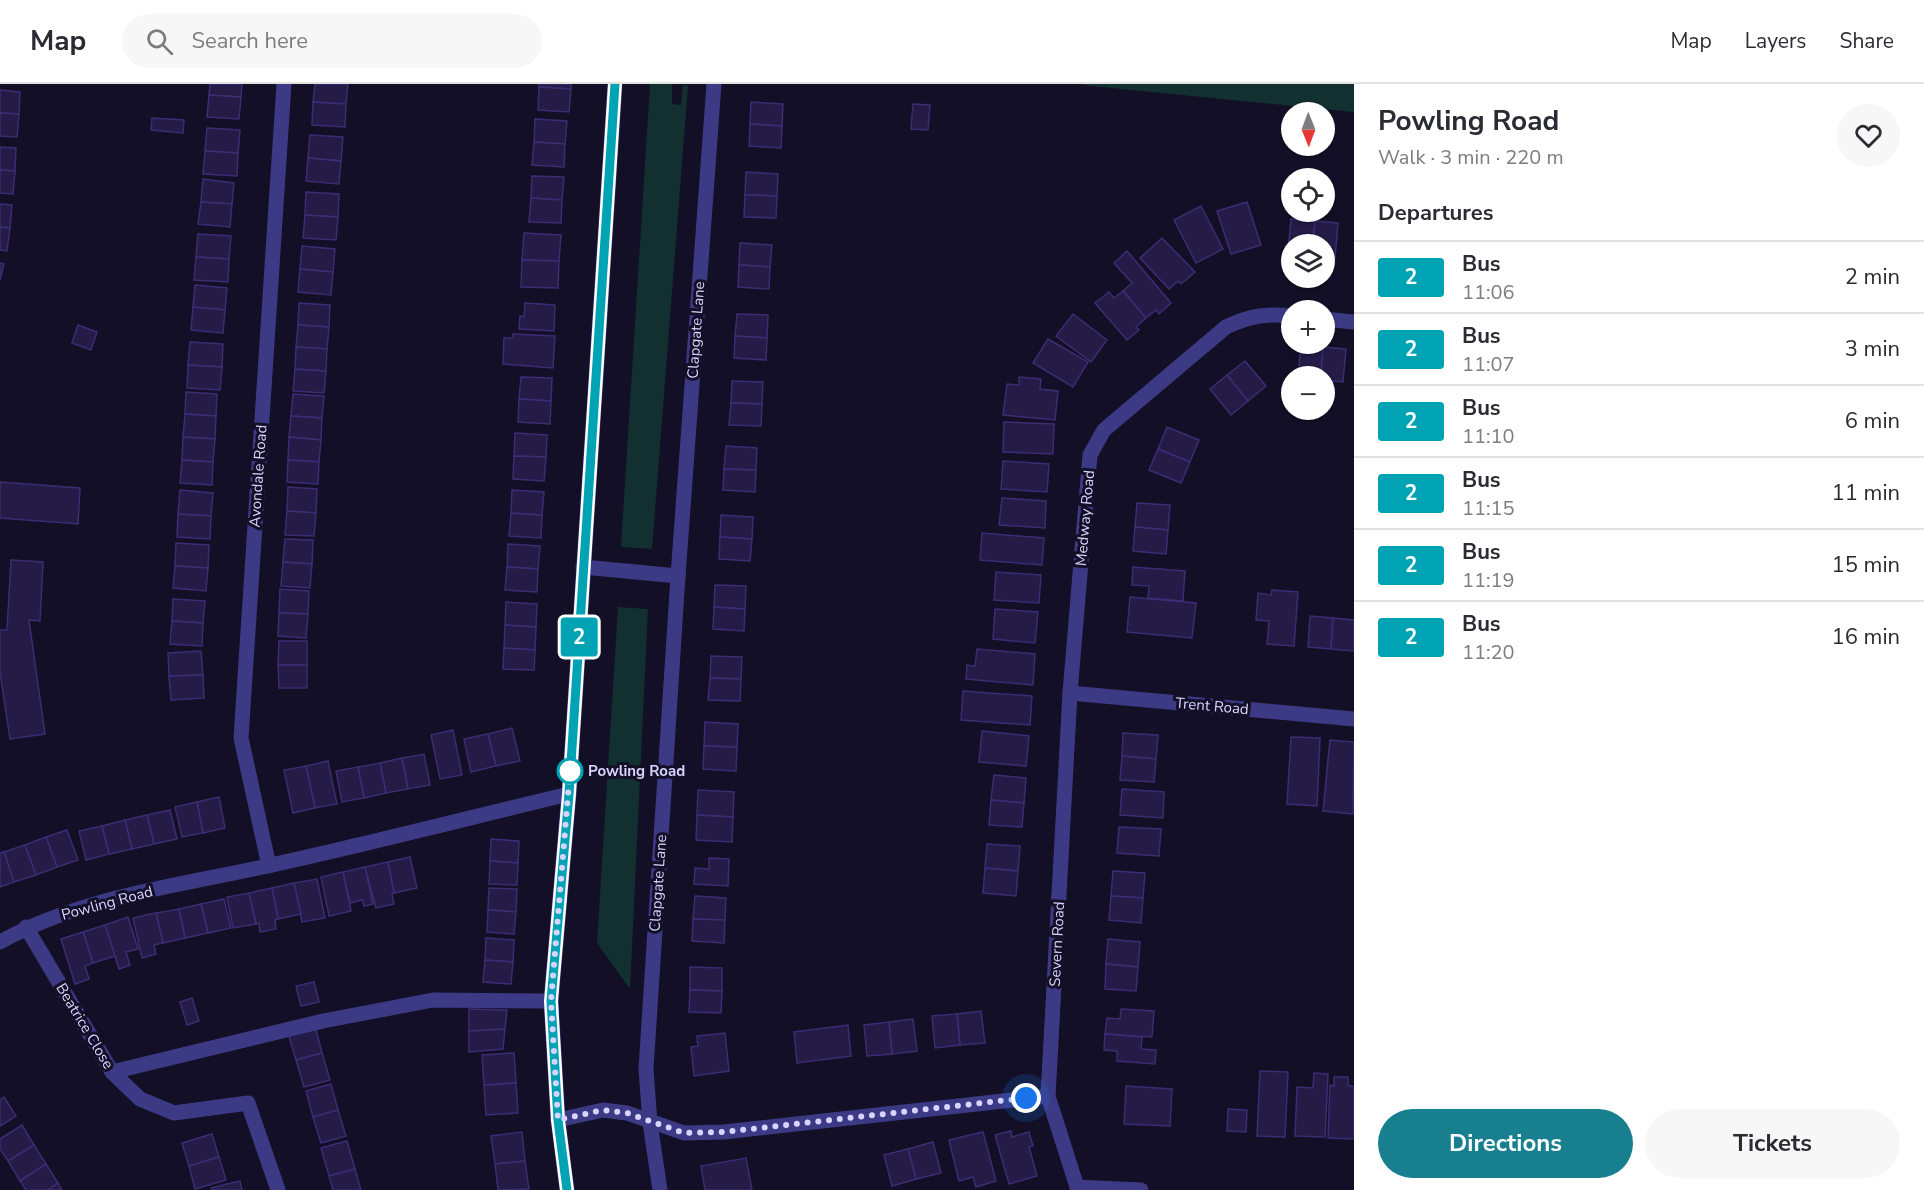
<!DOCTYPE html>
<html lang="en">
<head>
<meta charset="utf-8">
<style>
  :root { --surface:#fff; --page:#f7f7f7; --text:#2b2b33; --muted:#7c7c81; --line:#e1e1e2; --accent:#187f8f }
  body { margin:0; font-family:"Nunito Sans",sans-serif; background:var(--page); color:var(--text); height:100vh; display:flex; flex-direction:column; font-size:22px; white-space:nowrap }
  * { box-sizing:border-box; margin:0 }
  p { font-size:20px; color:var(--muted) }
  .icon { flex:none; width:33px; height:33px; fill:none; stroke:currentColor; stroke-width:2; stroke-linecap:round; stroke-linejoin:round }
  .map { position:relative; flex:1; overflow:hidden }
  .panel { display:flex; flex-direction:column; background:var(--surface); width:570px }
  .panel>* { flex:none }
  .badge { padding:0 12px; border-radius:4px; font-size:21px; line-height:39px }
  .needle { width:39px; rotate:179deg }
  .controls { position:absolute; left:1281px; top:18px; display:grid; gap:12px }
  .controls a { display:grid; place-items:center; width:54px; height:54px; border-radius:50%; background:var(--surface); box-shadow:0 2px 4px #0004; font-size:30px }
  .you { position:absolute; width:30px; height:30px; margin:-15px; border:4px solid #fff; border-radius:50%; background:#1a73e8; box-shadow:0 0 0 9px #1a73e833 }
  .map>.badge { position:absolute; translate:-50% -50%; box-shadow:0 0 0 3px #fff }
  h2 { padding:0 24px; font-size:22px; line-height:54px }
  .round { display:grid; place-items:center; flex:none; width:63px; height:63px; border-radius:32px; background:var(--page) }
  .summary { display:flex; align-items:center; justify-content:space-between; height:102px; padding:0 24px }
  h1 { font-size:28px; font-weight:700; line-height:45px }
  .cta { display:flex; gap:12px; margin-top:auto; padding:12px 24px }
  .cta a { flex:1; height:69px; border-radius:36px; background:var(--accent); color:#fff; font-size:24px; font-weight:700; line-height:69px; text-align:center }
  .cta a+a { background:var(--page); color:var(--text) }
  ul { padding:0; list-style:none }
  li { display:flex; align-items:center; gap:18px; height:72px; padding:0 24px; border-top:2px solid var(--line) }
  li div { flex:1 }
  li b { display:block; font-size:22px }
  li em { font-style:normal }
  li .badge { min-width:66px; font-weight:700; text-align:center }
  header { display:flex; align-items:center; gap:36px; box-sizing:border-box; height:84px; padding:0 30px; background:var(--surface); border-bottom:2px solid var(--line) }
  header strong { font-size:28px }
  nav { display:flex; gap:33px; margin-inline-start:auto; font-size:21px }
  .search { width:420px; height:54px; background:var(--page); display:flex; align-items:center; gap:15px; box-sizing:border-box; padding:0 21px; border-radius:33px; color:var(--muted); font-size:22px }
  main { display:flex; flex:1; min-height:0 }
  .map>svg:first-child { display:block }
</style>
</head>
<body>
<header>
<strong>Map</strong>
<div class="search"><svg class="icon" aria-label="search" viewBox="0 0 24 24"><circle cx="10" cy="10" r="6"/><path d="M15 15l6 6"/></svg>Search here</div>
<nav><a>Map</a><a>Layers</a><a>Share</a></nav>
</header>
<main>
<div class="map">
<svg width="1354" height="1106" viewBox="0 0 1354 1106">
  <rect width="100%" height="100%" fill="#130f26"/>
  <!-- green -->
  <g fill="#12302f">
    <path d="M650 0H672V20L681 21 683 1 688 2 652 465 621 463Z"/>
    <path d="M1079 0H1354V28L1091 2Z"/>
    <path d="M618 523 648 525 630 905 597 859Z"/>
  </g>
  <!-- building -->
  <g fill="#241b47" stroke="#3b2d73" stroke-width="1.5">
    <path d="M210 0H242L241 13 209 11Z"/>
    <path d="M315 0H348L346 20 313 18Z"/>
    <path d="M539 0H571V5L539 3Z"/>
    <path d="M539 3 571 5 569 28 538 26Z"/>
    <path d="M0 6 20 8 19 30 0 29Z"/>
    <path d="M209 11 241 13 239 35 207 33Z"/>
    <path d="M313 18 346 20 345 43 312 41Z"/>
    <path d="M751 18 783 20 782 42 750 40Z"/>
    <path d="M913 20 930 21 928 46 911 45Z"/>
    <path d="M0 29 19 30 17 53 0 52Z"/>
    <path d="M152 34 184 36 183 49 151 46Z"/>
    <path d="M535 35 567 37 565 60 534 58Z"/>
    <path d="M750 40 782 42 781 64 749 62Z"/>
    <path d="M207 44 240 46 238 69 205 67Z"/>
    <path d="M310 51 343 53 341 77 308 74Z"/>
    <path d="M534 58 565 60 564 83 532 81Z"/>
    <path d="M0 63 16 64 15 87 0 86Z"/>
    <path d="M205 67 238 69 237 92 203 90Z"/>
    <path d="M308 74 341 77 339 100 306 97Z"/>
    <path d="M0 86 15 87 13 110 0 109Z"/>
    <path d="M746 88 778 90 777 112 745 111Z"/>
    <path d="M532 92 564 93 562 116 531 114Z"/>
    <path d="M203 95 234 99 232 120 201 118Z"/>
    <path d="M306 108 339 110 338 133 305 131Z"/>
    <path d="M745 111 777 112 776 134 744 133Z"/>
    <path d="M531 114 562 116 561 139 529 138Z"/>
    <path d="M201 118 232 120 230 143 198 140Z"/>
    <path d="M1247 118 1261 161 1231 170 1217 127Z"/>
    <path d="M0 120 12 121 10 144 0 143Z"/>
    <path d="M1201 122 1223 165 1196 179 1174 136Z"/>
    <path d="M305 131 338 133 336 156 303 154Z"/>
    <path d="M1291 135 1315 137 1313 160H1292V169H1288Z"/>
    <path d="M1315 137 1338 139 1335 174 1324 173V160H1313Z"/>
    <path d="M0 143 10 144 7 167 0 166Z"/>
    <path d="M524 149 561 151 559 177 522 176Z"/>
    <path d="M198 150 231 152 229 175 196 173Z"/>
    <path d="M1162 154 1195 188 1181 200 1178 197 1169 205 1140 174Z"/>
    <path d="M740 159 772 161 770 183 739 181Z"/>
    <path d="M302 162 335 165 333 188 300 185Z"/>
    <path d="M1127 167 1171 219 1159 230 1156 226 1146 234 1123 207 1132 199 1114 179Z"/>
    <path d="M196 173 229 175 228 198 194 196Z"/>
    <path d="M522 176 559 177 558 204 521 203Z"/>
    <path d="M0 179 4 180 0 196Z"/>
    <path d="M739 181 770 183 769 205 738 203Z"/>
    <path d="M300 185 333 188 331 211 298 208Z"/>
    <path d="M195 201 227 204 225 226 193 223Z"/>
    <path d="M1123 207 1146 234 1136 243 1139 246 1127 256 1095 219 1109 208 1114 214Z"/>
    <path d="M299 219 330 221 329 243 298 241Z"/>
    <path d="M525 219 555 221 554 247 519 245 520 232 524 233Z"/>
    <path d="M193 223 225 226 223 249 191 246Z"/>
    <path d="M737 230 768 231 767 254 735 252Z"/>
    <path d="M1073 230 1107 256 1091 278 1056 252Z"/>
    <path d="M78 241 97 248 91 266 72 259Z"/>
    <path d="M298 241 329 243 327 265 296 263Z"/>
    <path d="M513 250 555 252 553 284 503 280 504 254H513Z"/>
    <path d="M735 252 767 254 766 276 734 274Z"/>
    <path d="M1048 255 1088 278 1073 303 1033 279Z"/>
    <path d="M190 258 223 260 222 283 188 281Z"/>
    <path d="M1301 261 1323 263 1321 292H1298Z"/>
    <path d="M296 263 327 265 326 287 295 285Z"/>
    <path d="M1323 263 1346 265 1343 298 1324 296V292H1321Z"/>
    <path d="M1245 277 1266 302 1248 317 1227 291Z"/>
    <path d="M188 281 222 283 220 306 187 304Z"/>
    <path d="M295 285 326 287 324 309 293 307Z"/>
    <path d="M1227 291 1248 317 1231 331 1210 305Z"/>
    <path d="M521 293 552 294 551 317 519 315Z"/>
    <path d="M1019 293 1041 295 1040 305 1058 307 1055 336 1003 331 1007 300 1019 301Z"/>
    <path d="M732 297 763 298 762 320 731 319Z"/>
    <path d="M186 308 217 310 216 332 185 330Z"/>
    <path d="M293 310 324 312 322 334 291 332Z"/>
    <path d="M519 315 551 317 550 340 518 338Z"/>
    <path d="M731 319 762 320 761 342 729 341Z"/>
    <path d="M185 330 216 332 215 355 183 353Z"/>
    <path d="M291 332 322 334 321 356 289 353Z"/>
    <path d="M1004 338 1054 340 1053 370 1003 368Z"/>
    <path d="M1167 343 1199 356 1190 378 1158 365Z"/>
    <path d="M515 349 547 351 546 373 514 372Z"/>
    <path d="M183 353 215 355 213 378 182 376Z"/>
    <path d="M289 353 321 356 319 378 288 376Z"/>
    <path d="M726 362 757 364 756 386 724 385Z"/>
    <path d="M1158 365 1190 378 1181 399 1149 386Z"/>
    <path d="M514 372 546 373 544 397 513 395Z"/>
    <path d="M182 376 213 378 212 401 180 399Z"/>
    <path d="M288 376 319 378 318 400 287 398Z"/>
    <path d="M1003 377 1049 380 1047 408 1001 405Z"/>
    <path d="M724 385 756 386 755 408 723 406Z"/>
    <path d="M0 398 80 404 78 440 0 434Z"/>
    <path d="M288 403 317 405 316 429 287 427Z"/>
    <path d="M180 406 213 409 211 432 178 430Z"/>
    <path d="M512 406 544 408 542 431 511 429Z"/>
    <path d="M1002 414 1046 417 1045 444 999 441Z"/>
    <path d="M1137 419 1170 421 1168 446 1135 443Z"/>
    <path d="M287 427 316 429 314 452 285 451Z"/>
    <path d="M511 429 542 431 541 454 509 452Z"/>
    <path d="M178 430 211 432 210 455 177 453Z"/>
    <path d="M721 431 753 433 752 455 720 453Z"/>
    <path d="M1135 443 1168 446 1166 470 1133 467Z"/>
    <path d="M982 449 1044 454 1042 481 980 476Z"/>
    <path d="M720 453 752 455 750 477 719 475Z"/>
    <path d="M285 455 313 456 312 480 283 478Z"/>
    <path d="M176 459 209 461 208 484 175 482Z"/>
    <path d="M508 460 540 462 538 485 507 483Z"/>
    <path d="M11 476 43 478 40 537 29 536 45 650 10 655 0 588V546H7Z"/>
    <path d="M283 478 312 480 310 504 281 502Z"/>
    <path d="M175 482 208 484 206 507 173 504Z"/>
    <path d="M507 483 538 485 537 508 505 506Z"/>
    <path d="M1133 483 1185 487 1183 517 1148 514 1149 502 1132 501Z"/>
    <path d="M996 488 1041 491 1039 519 994 516Z"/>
    <path d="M715 501 746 502 745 525 714 523Z"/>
    <path d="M280 505 309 507 308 530 279 529Z"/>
    <path d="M1272 506 1298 508 1294 562 1267 560 1269 537 1256 536 1258 509 1271 511Z"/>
    <path d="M1130 513 1196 519 1192 554 1127 548Z"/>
    <path d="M173 515 205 517 203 539 172 537Z"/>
    <path d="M506 518 537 520 536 543 505 541Z"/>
    <path d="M714 523 745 525 744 547 713 545Z"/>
    <path d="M995 525 1038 528 1035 559 993 555Z"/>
    <path d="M279 529 308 530 306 554 278 552Z"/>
    <path d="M1310 532 1333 534 1331 565 1308 563Z"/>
    <path d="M1333 534 1354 536V567L1331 565Z"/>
    <path d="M172 537 203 539 202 562 170 560Z"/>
    <path d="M505 541 536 543 535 566 504 564Z"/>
    <path d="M279 557H307V581H278Z"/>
    <path d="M504 564 535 566 534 586 503 585Z"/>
    <path d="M977 565 1035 570 1033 601 966 595 967 581 975 582Z"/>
    <path d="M201 567 203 591 169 592 168 569Z"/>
    <path d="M711 572 742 573 741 595 710 594Z"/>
    <path d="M278 581H307V604H279Z"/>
    <path d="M203 591 204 614 171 616 169 592Z"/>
    <path d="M710 594 741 595 740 617 708 616Z"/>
    <path d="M963 607 1032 612 1030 641 961 636Z"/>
    <path d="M705 638 738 640 737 663 704 662Z"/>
    <path d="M512 644 520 677 496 682 488 650Z"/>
    <path d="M453 646 462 691 440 695 431 651Z"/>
    <path d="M982 647 1029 652 1026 682 979 678Z"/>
    <path d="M1123 649 1158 651 1156 675 1122 672Z"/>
    <path d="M488 650 496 682 471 688 464 655Z"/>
    <path d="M1291 653 1320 654 1317 722 1287 720Z"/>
    <path d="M1330 656 1354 658 1353 730 1323 727Z"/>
    <path d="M704 662 737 663 736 687 703 685Z"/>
    <path d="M424 670 430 701 408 705 402 674Z"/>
    <path d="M1122 672 1156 675 1154 698 1120 696Z"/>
    <path d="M402 674 408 705 386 709 380 679Z"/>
    <path d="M328 677 337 720 315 724 306 682Z"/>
    <path d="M380 679 386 709 364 714 358 683Z"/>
    <path d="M306 682 315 724 293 729 284 686Z"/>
    <path d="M358 683 364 714 342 718 336 687Z"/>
    <path d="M994 691 1026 694 1024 719 991 716Z"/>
    <path d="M1122 705 1164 708 1163 734 1120 731Z"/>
    <path d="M698 706 734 708 733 733 697 731Z"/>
    <path d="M219 713 225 744 203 749 197 718Z"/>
    <path d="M991 716 1024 719 1022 743 989 741Z"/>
    <path d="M197 718 203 749 182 753 175 723Z"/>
    <path d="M170 726 177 755 154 760 147 731Z"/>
    <path d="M147 731 154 760 132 765 125 736Z"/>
    <path d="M697 731 733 733 732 758 696 756Z"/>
    <path d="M125 736 132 765 109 770 102 742Z"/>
    <path d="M102 742 109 770 86 776 79 747Z"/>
    <path d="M1119 743 1161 745 1159 772 1117 769Z"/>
    <path d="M67 746 78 776 57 783 46 753Z"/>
    <path d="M46 753 57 783 36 791 25 761Z"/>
    <path d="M491 755 519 757 518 779 490 777Z"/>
    <path d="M987 760 1020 762 1018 787 985 784Z"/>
    <path d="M25 761 36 791 14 798 4 768Z"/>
    <path d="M4 768 14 798 0 803V769Z"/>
    <path d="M410 773 417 804 394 809 388 778Z"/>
    <path d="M709 774 729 775 728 802 694 800 695 784 709 785Z"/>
    <path d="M490 777 518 779 517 801 489 800Z"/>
    <path d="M388 778 394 809 392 810 394 820 376 824 365 783Z"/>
    <path d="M365 783 373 820 364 822 362 816 350 819 343 788Z"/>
    <path d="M985 784 1018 787 1016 812 983 809Z"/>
    <path d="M1113 787 1145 789 1143 814 1111 812Z"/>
    <path d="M343 788 351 827 329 832 321 793Z"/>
    <path d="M317 795 325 834 302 838 294 799Z"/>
    <path d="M294 799 301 830 278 835 272 804Z"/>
    <path d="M272 804 278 835 275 836 276 845 260 848 259 839 256 840 249 809Z"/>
    <path d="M489 804 517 805 516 828 488 826Z"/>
    <path d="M249 809 256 840 233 844 227 813Z"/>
    <path d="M695 812 726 814 725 836 693 835Z"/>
    <path d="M1111 812 1143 814 1141 839 1109 836Z"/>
    <path d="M224 815 231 844 208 849 201 820Z"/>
    <path d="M201 820 208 849 185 854 179 825Z"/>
    <path d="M179 825 185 854 163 859 156 829Z"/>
    <path d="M488 826 516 828 514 850 487 848Z"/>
    <path d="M156 829 163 859 154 861 156 870 142 874 133 834Z"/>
    <path d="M128 833 138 865 126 868 130 881 119 885 105 841Z"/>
    <path d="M693 835 725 836 724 859 692 857Z"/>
    <path d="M105 841 115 872 93 879 83 848Z"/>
    <path d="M83 848 93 879 85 882 89 895 75 900 61 855Z"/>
    <path d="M486 854 514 856 513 878 485 876Z"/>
    <path d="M1108 855 1140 858 1138 883 1106 880Z"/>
    <path d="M485 876 513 878 511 900 483 898Z"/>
    <path d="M1106 880 1138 883 1136 907 1105 905Z"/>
    <path d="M690 883 722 884V907L690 906Z"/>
    <path d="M314 898 319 918 301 922 296 902Z"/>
    <path d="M690 906 722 907 721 929 689 928Z"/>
    <path d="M192 914 199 937 187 941 180 918Z"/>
    <path d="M469 925 507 926 505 945 469 947Z"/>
    <path d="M1121 925 1154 927 1152 953 1105 950 1107 934 1120 935Z"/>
    <path d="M981 927 985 959 960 961 957 930Z"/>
    <path d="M957 930 960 961 935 964 932 932Z"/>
    <path d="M913 935 917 967 892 970 889 938Z"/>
    <path d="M889 938 892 970 867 972 864 941Z"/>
    <path d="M848 941 851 972 797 979 794 948Z"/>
    <path d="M315 942 322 969 296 976 288 949Z"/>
    <path d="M505 945 503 965 469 968V947Z"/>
    <path d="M725 949 729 987 694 992 691 963 698 962 697 952Z"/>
    <path d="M1105 950 1142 953 1141 965 1156 966 1155 980 1117 977V967L1104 966Z"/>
    <path d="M322 969 330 996 304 1003 296 976Z"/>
    <path d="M514 969 516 999 484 1001 482 971Z"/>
    <path d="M1260 987 1288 988 1285 1053 1257 1052Z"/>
    <path d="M1314 989 1328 990 1325 1053 1295 1052 1297 1003 1313 1004Z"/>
    <path d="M1334 993H1348V1002H1354V1055L1328 1054 1330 1001 1334 1002Z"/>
    <path d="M516 999 518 1029 486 1031 484 1001Z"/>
    <path d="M331 1000 338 1026 313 1033 306 1007Z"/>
    <path d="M1126 1002 1172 1005 1170 1042 1124 1040Z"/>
    <path d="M4 1013 16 1032 0 1042V1016Z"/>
    <path d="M1228 1025 1247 1026 1246 1048 1227 1047Z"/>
    <path d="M338 1026 346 1052 321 1059 313 1033Z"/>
    <path d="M22 1041 34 1061 8 1077 0 1065V1055Z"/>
    <path d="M1011 1047 1012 1053 1029 1048 1033 1062 1029 1063 1037 1092 1009 1100 995 1051Z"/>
    <path d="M522 1048 525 1077 495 1080 491 1052Z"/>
    <path d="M983 1048 996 1097 976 1103 973 1093 959 1097 949 1056Z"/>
    <path d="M212 1050 219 1073 189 1082 182 1059Z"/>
    <path d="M347 1057 355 1085 329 1092 321 1064Z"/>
    <path d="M933 1058 941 1089 916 1095 908 1065Z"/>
    <path d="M34 1061 46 1080 20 1097 8 1077Z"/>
    <path d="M908 1065 916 1095 892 1102 884 1071Z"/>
    <path d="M219 1073 226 1096 195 1105 189 1082Z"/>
    <path d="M746 1074 752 1106H705L701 1082Z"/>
    <path d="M525 1077 529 1105 498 1106 495 1080Z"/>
    <path d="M46 1080 58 1099 48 1106H26L20 1097Z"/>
    <path d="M355 1085 361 1106H333L329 1092Z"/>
    <path d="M240 1097 242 1106H212L211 1104Z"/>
    <path d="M58 1099 62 1106H48Z"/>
  </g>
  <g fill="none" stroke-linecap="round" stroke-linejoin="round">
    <!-- minor -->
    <g stroke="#3d3a85" stroke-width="15">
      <path d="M1324 235 1354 238"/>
      <path d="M583 483 678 492"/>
      <path d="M1070 609 1354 635"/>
      <path d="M269 782 241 654 284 0"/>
      <path d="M26 843 112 988 140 1015 174 1029 248 1019 278 1106"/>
      <path d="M0 858C81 813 178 802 267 782 368 760 468 734 569 710"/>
      <path d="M112 988 323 937 433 916 551 917"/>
      <path d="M558 1036 603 1026 627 1029 684 1049 724 1048 1048 1012"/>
      <path d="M1077 1103 1141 1106"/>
      <path d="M567 1106 558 1036 551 917 569 710 615 0"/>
      <path d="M660 1106 650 1039 646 985 678 492 714 0"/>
      <path d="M1078 1106 1048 1012 1070 609 1090 371 1104 346 1226 243C1249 232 1266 229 1292 232"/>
    </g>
  </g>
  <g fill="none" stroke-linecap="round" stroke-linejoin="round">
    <!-- line casing -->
    <g stroke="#fff" stroke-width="14">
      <path id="line" d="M567 1106 558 1036 551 917 569 710 615 0"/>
    </g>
    <!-- line -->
    <use href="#line" stroke="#00a3b4" stroke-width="9"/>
    <!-- walk -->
    <path stroke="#d9d4ff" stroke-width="6" stroke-dasharray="0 10.8" d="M570 687 551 917 558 1036 603 1026 627 1029 684 1049 724 1048 1026 1014"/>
  </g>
  <!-- markers -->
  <circle fill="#fff" stroke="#00a3b4" stroke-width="3" cx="570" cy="687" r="12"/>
  <g text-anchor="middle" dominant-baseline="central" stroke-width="6" stroke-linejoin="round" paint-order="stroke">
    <!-- street labels -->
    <g font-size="15" fill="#d9d4ff" stroke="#130f26">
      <text transform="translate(696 246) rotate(-86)">Clapgate Lane</text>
      <text transform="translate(258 392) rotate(-86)">Avondale Road</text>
      <text transform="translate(1085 434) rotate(-85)">Medway Road</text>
      <text transform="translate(1212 622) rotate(5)">Trent Road</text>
      <text transform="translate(658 799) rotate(-86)">Clapgate Lane</text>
      <text transform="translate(107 819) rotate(-15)">Powling Road</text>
      <text transform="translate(1057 860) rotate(-87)">Severn Road</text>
      <text transform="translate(85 942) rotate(59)">Beatrice Close</text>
    </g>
    <!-- stop labels -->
    <g font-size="15" font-weight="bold" fill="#d9d4ff" stroke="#130f26" text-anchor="start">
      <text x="588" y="687">Powling Road</text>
    </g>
  </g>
</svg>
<div class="controls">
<a><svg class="needle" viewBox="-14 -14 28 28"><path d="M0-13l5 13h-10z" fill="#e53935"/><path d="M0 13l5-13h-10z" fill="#7c7c81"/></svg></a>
<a><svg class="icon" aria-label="locate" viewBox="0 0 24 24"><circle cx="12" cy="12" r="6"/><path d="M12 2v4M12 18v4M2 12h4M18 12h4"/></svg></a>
<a><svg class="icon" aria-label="layers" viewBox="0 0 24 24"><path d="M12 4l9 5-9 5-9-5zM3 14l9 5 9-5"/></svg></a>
<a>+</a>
<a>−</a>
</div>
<div class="you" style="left:1026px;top:1014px"></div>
<b class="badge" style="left:579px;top:553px;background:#00a3b4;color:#fff">2</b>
</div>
<section class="panel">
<div class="summary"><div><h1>Powling Road</h1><p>Walk · 3 min · 220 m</p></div><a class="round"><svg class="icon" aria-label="heart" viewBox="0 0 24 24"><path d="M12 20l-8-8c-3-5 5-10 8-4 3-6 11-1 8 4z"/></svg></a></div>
<h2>Departures</h2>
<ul>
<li><span class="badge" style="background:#00a3b4;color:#fff">2</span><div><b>Bus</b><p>11:06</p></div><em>2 min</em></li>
<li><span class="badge" style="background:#00a3b4;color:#fff">2</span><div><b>Bus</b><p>11:07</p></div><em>3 min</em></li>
<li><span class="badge" style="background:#00a3b4;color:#fff">2</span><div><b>Bus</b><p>11:10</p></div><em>6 min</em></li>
<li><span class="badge" style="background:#00a3b4;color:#fff">2</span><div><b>Bus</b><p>11:15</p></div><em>11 min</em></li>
<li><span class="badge" style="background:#00a3b4;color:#fff">2</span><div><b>Bus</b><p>11:19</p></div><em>15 min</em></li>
<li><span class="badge" style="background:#00a3b4;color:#fff">2</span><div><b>Bus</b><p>11:20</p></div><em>16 min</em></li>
</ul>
<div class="cta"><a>Directions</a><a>Tickets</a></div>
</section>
</main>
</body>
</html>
